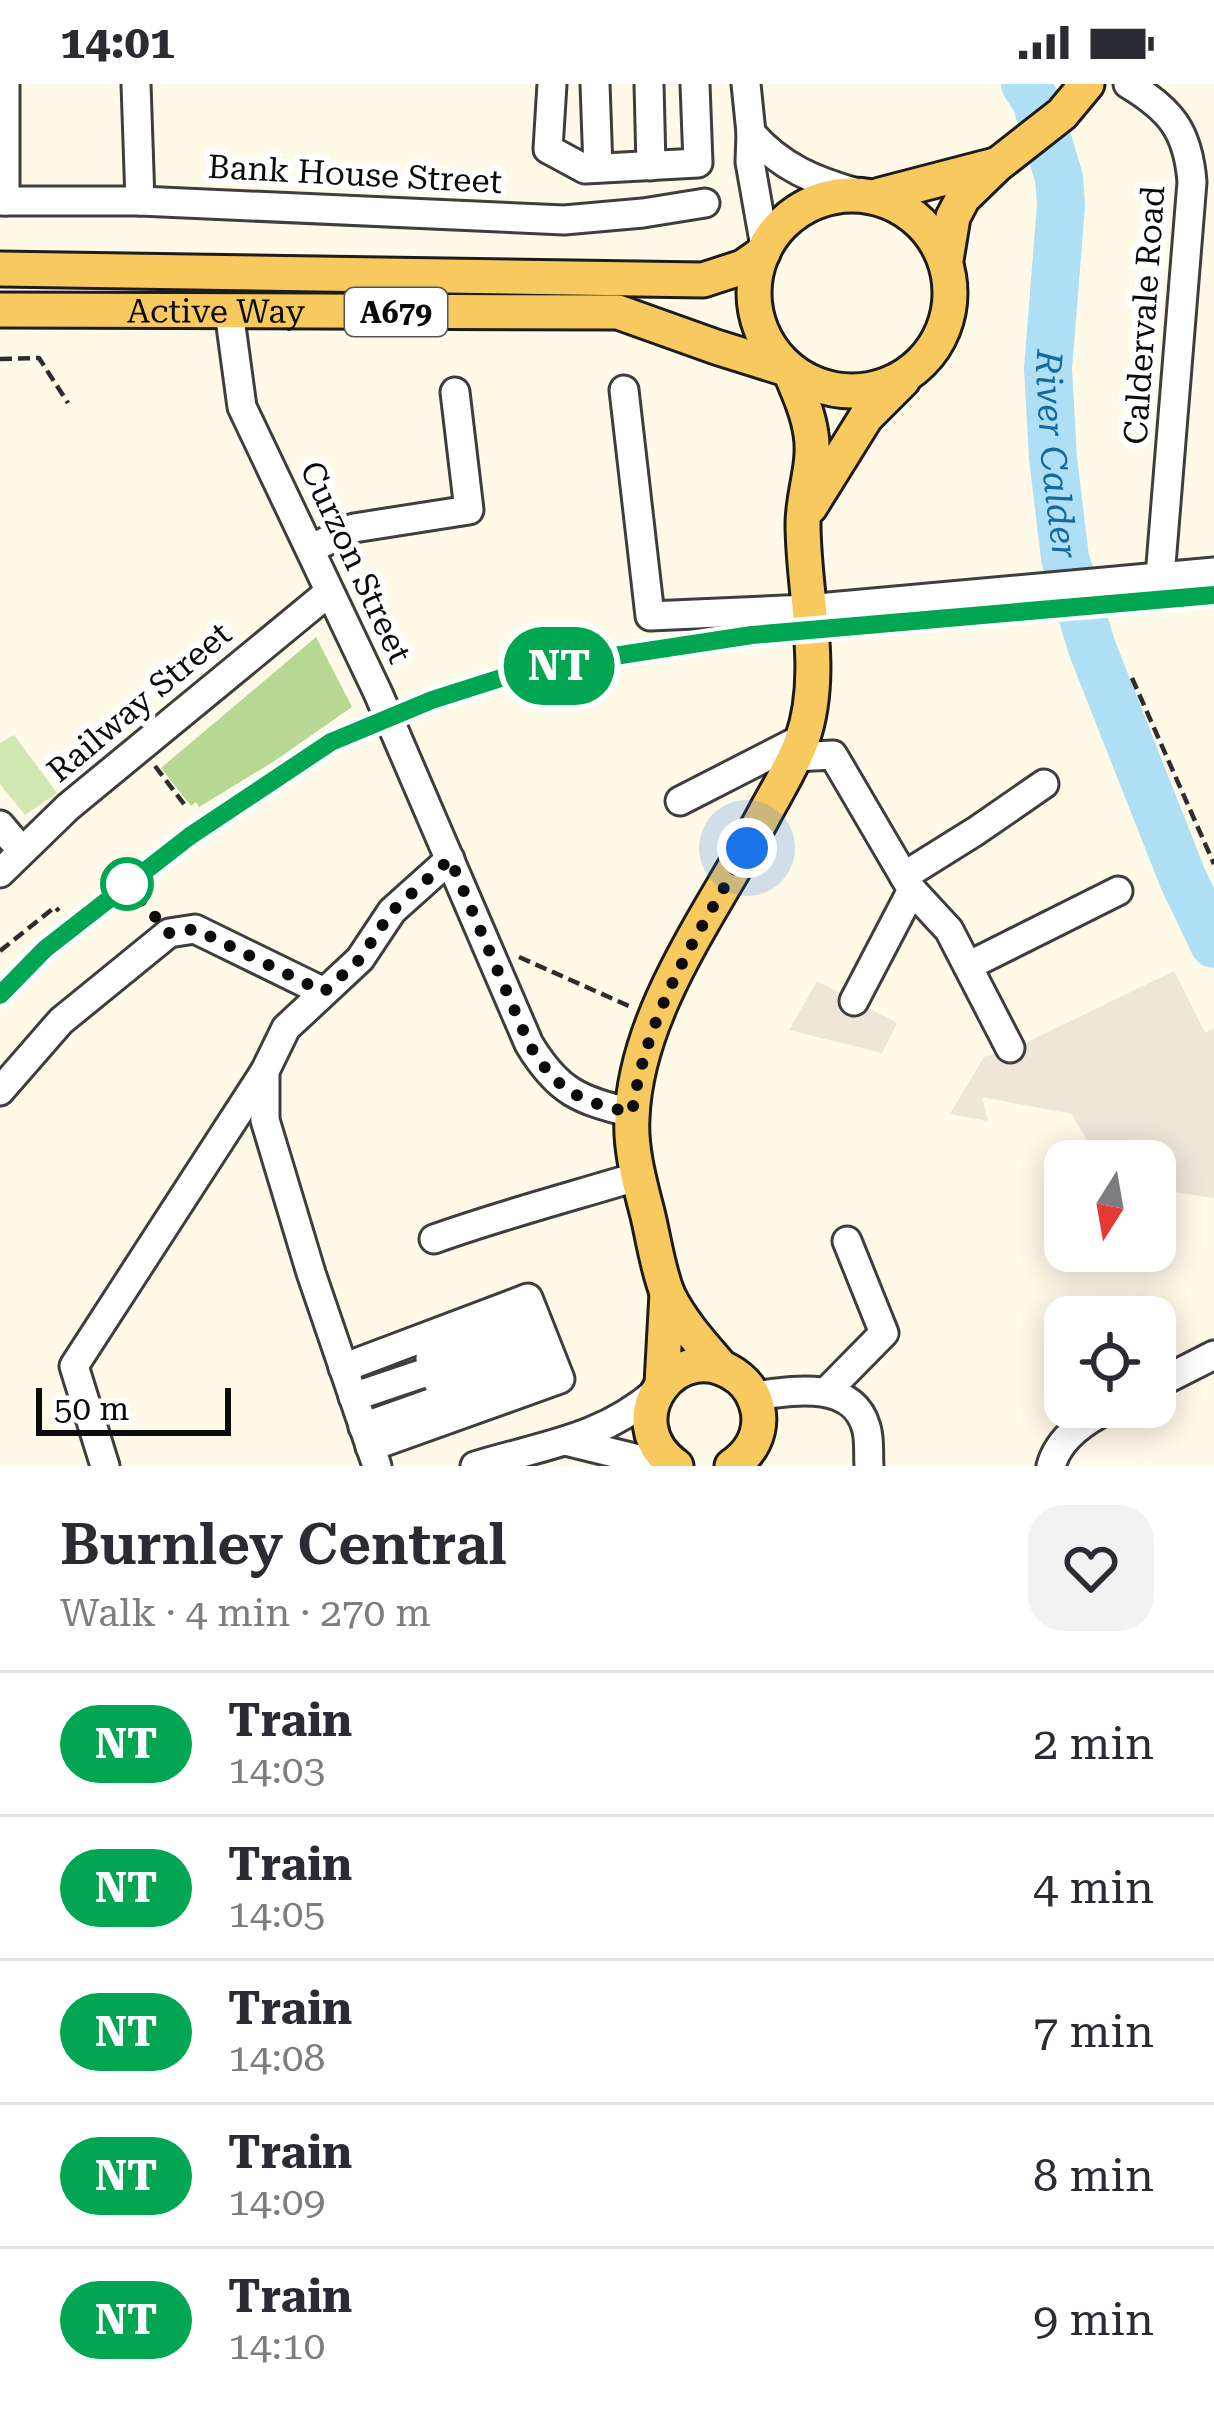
<!DOCTYPE html>
<html lang="en">
<head>
<meta charset="utf-8">
<style>
  :root { --surface:#fff; --page:#f2f2f3; --text:#2b2b33; --muted:#7c7c81; --line:#e1e1e2 }
  body { margin:0; font-family:"Roboto Serif",serif; background:var(--page); color:var(--text); height:100vh; display:flex; flex-direction:column; font-size:45px; white-space:nowrap }
  * { box-sizing:border-box; margin:0 }
  p { font-size:39px; color:var(--muted) }
  .icon { flex:none; width:66px; height:66px; fill:none; stroke:currentColor; stroke-width:2; stroke-linecap:round; stroke-linejoin:round }
  .map { position:relative; height:1382px; overflow:hidden }
  .details { display:flex; flex-direction:column; background:var(--surface); flex:1 }
  .details>* { flex:none }
  .badge { padding:0 24px; border-radius:39px; font-size:42px; line-height:78px }
  .needle { width:78px; rotate:191deg }
  .buttons { position:absolute; left:1044px; top:1056px; display:grid; gap:24px }
  .buttons a { display:grid; place-items:center; width:132px; height:132px; border-radius:24px; background:var(--surface); box-shadow:0 6px 30px #0003; font-size:60px }
  .scale { position:absolute; left:36px; bottom:30px; width:195px; box-sizing:border-box; padding-left:12px; border:6px solid #0b0b0b; border-top:0; font-size:33px; line-height:42px; white-space:nowrap; color:#0b0b0b; -webkit-text-stroke:9px #fff; paint-order:stroke }
  .you { position:absolute; width:60px; height:60px; margin:-30px; border:9px solid #fff; border-radius:50%; background:#1a73e8; box-shadow:0 0 0 18px #1a73e833 }
  .map>.badge { position:absolute; translate:-50% -50%; box-shadow:0 0 0 6px #fff }
  .round { display:grid; place-items:center; flex:none; width:126px; height:126px; border-radius:36px; background:var(--page) }
  .overview { display:flex; align-items:center; justify-content:space-between; height:204px; padding:0 60px }
  h1 { font-size:57px; font-weight:600; line-height:90px }
  ul { padding:0; list-style:none }
  li { display:flex; align-items:center; gap:36px; height:144px; padding:0 60px; border-top:3px solid var(--line) }
  li div { flex:1 }
  li b { display:block; font-size:45px }
  li em { font-style:normal }
  li .badge { min-width:132px; font-weight:700; text-align:center }
  .status { display:flex; justify-content:space-between; align-items:center; height:84px; padding:0 60px; background:var(--surface); direction:ltr }
  .status svg { height:33px; fill:currentColor }
  .map>svg:first-child { display:block }
</style>
</head>
<body>
<div class="status"><b>14:01</b><svg viewBox="0 0 49 12"><path d="M0 12V9h3v3zM5 12V6h3v6zM10 12V3h3v9zM15 12V0h3v12zM26 1h20v11H26zM47 4h2v5h-2z"/></svg></div>
<div class="map">
<svg width="1214" height="1382" viewBox="0 0 1214 1382">
  <rect width="100%" height="100%" fill="#fff9e8"/>
  <!-- green -->
  <path fill="#d2e8b3" d="M14 651 57 709 25 731 0 700V659Z"/>
  <!-- forest -->
  <path fill="#b7d893" d="M316 553 352 623 273 678 199 723 196 718 191 722 161 684Z"/>
  <!-- plaza -->
  <g fill="#ede6d9">
    <path d="M1174 887 1205 949 1214 944V1114L1155 1105V1077H1098L1072 1030 982 1013 988 1037 950 1030 984 973 1021 961Z"/>
    <path d="M817 897 897 939 882 969 789 946Z"/>
  </g>
  <g fill="none" stroke-linecap="round" stroke-linejoin="round">
    <!-- river -->
    <path stroke="#aedff5" stroke-width="48" id="s1" d="M1025 0 1036 17 1059 94 1061 121 1048 285 1053 374 1065 474 1092 564 1183 795 1214 860"/>
    <!-- minor casing -->
    <g stroke="#3e3e3e" stroke-width="33">
      <g id="minor">
        <path d="M136 0 140 117"/>
        <path d="M552 0 548 65 585 85 698 79 695 0"/>
        <path d="M595 0 598 84"/>
        <path d="M649 0 651 82"/>
        <path d="M746 0 751 49 750 78 765 163"/>
        <path d="M1128 0C1171 26 1188 47 1192 98L1160 493"/>
        <path d="M751 49C780 83 815 97 857 109"/>
        <path d="M0 117H140L564 136 643 129 705 119"/>
        <path d="M5 117V0"/>
        <path d="M229 227 242 323 378 609 529 960C558 1008 579 1016 632 1029"/>
        <path d="M624 306 650 532 807 525 1214 488"/>
        <path d="M310 465 354 444 469 426 455 308"/>
        <path d="M794 673 833 671 912 806 949 846 1010 964"/>
        <path d="M680 717 803 654"/>
        <path d="M0 741 22 767"/>
        <path d="M0 789 68 723 328 509"/>
        <path d="M904 792 976 747 1044 700"/>
        <path d="M968 882 1118 807"/>
        <path d="M854 917 912 806"/>
        <path d="M0 1007 61 937 169 849 195 845 324 908"/>
        <path d="M434 1155C501 1131 570 1113 639 1092"/>
        <path d="M343 1284 528 1214 560 1295 370 1363"/>
        <path d="M436 1295 543 1254"/>
        <path d="M1155 1301 1214 1271"/>
        <path d="M826 1308 884 1249 847 1157"/>
        <path d="M754 1312C791 1307 852 1295 866 1343 870 1355 868 1369 869 1382"/>
        <path d="M353 1313 433 1286"/>
        <path d="M444 1315 430 1274 535 1233"/>
        <path d="M363 1343 552 1276"/>
        <path d="M569 1358 668 1382"/>
        <path d="M105 1382 74 1282 265 987"/>
        <path d="M377 1382 311 1189 265 1036V987L286 944 360 875 392 827 450 775"/>
        <path d="M475 1382C543 1361 600 1356 656 1308"/>
        <path d="M1051 1382C1059 1353 1086 1336 1112 1323"/>
      </g>
    </g>
    <!-- major casing -->
    <g stroke="#1c1c1c" stroke-width="39">
      <g id="major">
        <circle cx="852" cy="209" r="98"/>
        <path d="M880 111 995 81"/>
        <path d="M946 176 953 133 963 114 997 81 1062 30 1087 0"/>
        <path d="M0 185 703 196 743 183 763 169"/>
        <path id="s2" d="M0 226 618 228 716 263 783 284"/>
        <path d="M810 423 866 333 903 296"/>
        <path d="M722 1284C703 1262 681 1238 668 1211 658 1187 654 1157 648 1132 640 1100 630 1066 632 1034 636 925 717 822 765 729 778 705 793 681 802 656 826 588 803 510 803 440 803 409 816 380 811 350 808 329 799 309 791 290"/>
        <path d="M662 1300 667 1209"/>
        <path d="M676 1382C612 1336 679 1247 739 1294 749 1302 755 1313 758 1326 762 1349 751 1369 732 1382"/>
      </g>
    </g>
    <!-- path -->
    <g stroke="#2d2d2d" stroke-width="4.5" stroke-dasharray="12 6" stroke-linecap="butt">
      <path d="M0 275 39 274 68 319"/>
      <path d="M1132 594 1214 780"/>
      <path d="M155 682 187 724"/>
      <path d="M0 867 55 823 59 827"/>
      <path d="M519 873 629 922"/>
    </g>
    <!-- minor -->
    <use href="#minor" stroke="#fff" stroke-width="27"/>
    <!-- major -->
    <use href="#major" stroke="#f8c95f" stroke-width="33"/>
    <!-- rail -->
    <path stroke="#b92535" stroke-width="8" d="M0 911 45 865 190 752 331 658 432 616 501 594 588 576 752 551 1214 511"/>
  </g>
  <g fill="none" stroke-linecap="round" stroke-linejoin="round">
    <!-- line casing -->
    <g stroke="#fff" stroke-width="27">
      <path id="line" d="M0 911 45 865 190 752 331 658 432 616 501 594 588 576 752 551 1214 511"/>
    </g>
    <!-- line -->
    <use href="#line" stroke="#00a651" stroke-width="18"/>
    <!-- walk -->
    <path stroke="#0b0b0b" stroke-width="12" stroke-dasharray="0 21.6" d="M127 800 169 849 195 845 324 908 360 875 392 827 450 775 529 960C559 1009 577 1016 632 1029 647 927 696 853 747 764"/>
  </g>
  <!-- markers -->
  <circle fill="#fff" stroke="#00a651" stroke-width="6" cx="127" cy="800" r="24"/>
  <g text-anchor="middle" dominant-baseline="central" stroke-width="12" stroke-linejoin="round" paint-order="stroke">
    <!-- shield labels -->
    <rect fill="#fff" stroke="#545454" stroke-width="3" x="345" y="204" width="102" height="48" rx="9"/>
    <g font-size="30" font-weight="bold" fill="#0b0b0b">
      <text x="396" y="228">A679</text>
    </g>
    <!-- street labels -->
    <g font-size="33" fill="#0b0b0b" stroke="#fff">
      <text transform="translate(355 90) rotate(3)">Bank House Street</text>
      <text stroke="none"><textPath href="#s2" startOffset="216">Active Way</textPath></text>
      <text transform="translate(1144 231) rotate(-86)">Caldervale Road</text>
      <text transform="translate(356 478) rotate(65)">Curzon Street</text>
      <text transform="translate(139 618) rotate(-40)">Railway Street</text>
    </g>
    <!-- water labels -->
    <g font-size="36" font-style="italic" fill="#16699a" stroke="#fff">
      <text stroke="none"><textPath href="#s1" startOffset="378">River Calder</textPath></text>
    </g>
  </g>
</svg>
<div class="buttons">
<a><svg class="needle" viewBox="-14 -14 28 28"><path d="M0-13l5 13h-10z" fill="#e53935"/><path d="M0 13l5-13h-10z" fill="#7c7c81"/></svg></a>
<a><svg class="icon" aria-label="locate" viewBox="0 0 24 24"><circle cx="12" cy="12" r="6"/><path d="M12 2v4M12 18v4M2 12h4M18 12h4"/></svg></a>
</div>
<div class="scale">50 m</div>
<div class="you" style="left:747px;top:764px"></div>
<b class="badge" style="left:559px;top:582px;background:#00a651;color:#fff">NT</b>
</div>
<section class="details">
<div class="overview"><div><h1>Burnley Central</h1><p>Walk · 4 min · 270 m</p></div><a class="round"><svg class="icon" aria-label="heart" viewBox="0 0 24 24"><path d="M12 20l-8-8c-3-5 5-10 8-4 3-6 11-1 8 4z"/></svg></a></div>
<ul>
<li><span class="badge" style="background:#00a651;color:#fff">NT</span><div><b>Train</b><p>14:03</p></div><em>2 min</em></li>
<li><span class="badge" style="background:#00a651;color:#fff">NT</span><div><b>Train</b><p>14:05</p></div><em>4 min</em></li>
<li><span class="badge" style="background:#00a651;color:#fff">NT</span><div><b>Train</b><p>14:08</p></div><em>7 min</em></li>
<li><span class="badge" style="background:#00a651;color:#fff">NT</span><div><b>Train</b><p>14:09</p></div><em>8 min</em></li>
<li><span class="badge" style="background:#00a651;color:#fff">NT</span><div><b>Train</b><p>14:10</p></div><em>9 min</em></li>
</ul>
</section>
</body>
</html>
